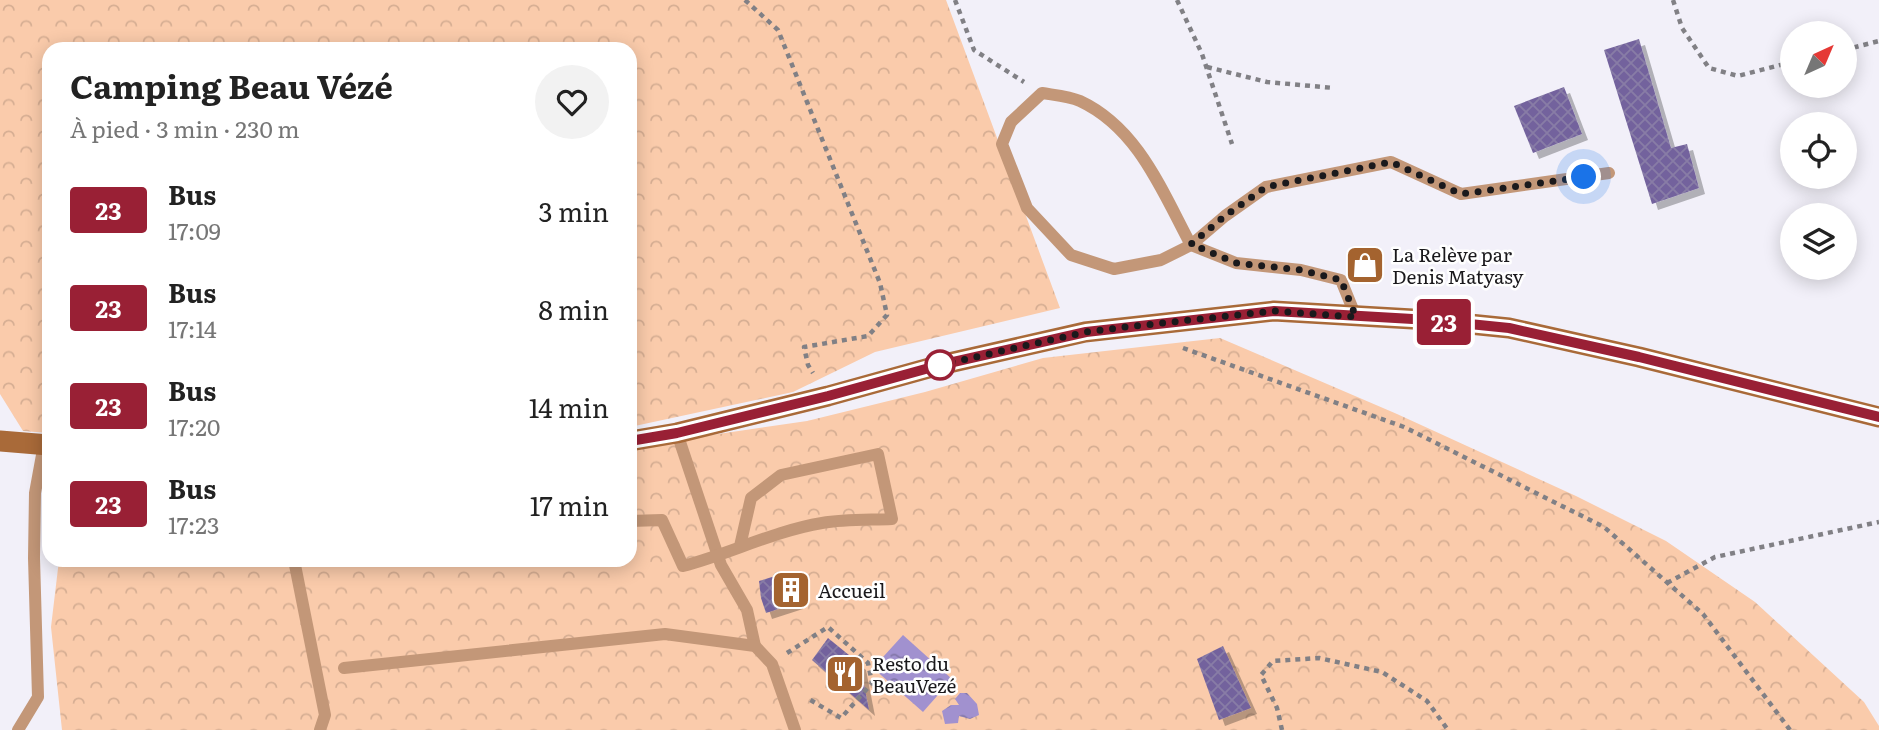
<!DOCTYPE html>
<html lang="fr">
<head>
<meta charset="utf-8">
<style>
  :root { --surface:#fff; --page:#f2f2f2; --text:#222; --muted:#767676 }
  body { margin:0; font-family:Literata,serif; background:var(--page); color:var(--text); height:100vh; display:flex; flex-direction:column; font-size:26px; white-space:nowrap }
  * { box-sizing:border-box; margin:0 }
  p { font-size:23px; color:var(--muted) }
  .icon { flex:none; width:38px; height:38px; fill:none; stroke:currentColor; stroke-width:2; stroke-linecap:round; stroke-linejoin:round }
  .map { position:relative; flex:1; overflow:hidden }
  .drawer { position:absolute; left:42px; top:42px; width:595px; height:525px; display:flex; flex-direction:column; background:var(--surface); border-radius:21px; box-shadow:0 4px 18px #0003 }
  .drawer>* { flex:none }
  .badge { padding:0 14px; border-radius:5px; font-size:24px; line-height:46px }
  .needle { width:46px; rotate:44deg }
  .tools { position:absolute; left:1780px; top:21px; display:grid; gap:14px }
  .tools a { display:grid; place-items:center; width:77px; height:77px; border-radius:50%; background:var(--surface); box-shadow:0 4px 18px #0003; font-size:35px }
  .you { position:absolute; width:35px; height:35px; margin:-18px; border:5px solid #fff; border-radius:50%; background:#1a73e8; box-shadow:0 0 0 10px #1a73e833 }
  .map>.badge { position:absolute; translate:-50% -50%; box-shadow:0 0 0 4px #fff }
  .round { display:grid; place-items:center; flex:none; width:74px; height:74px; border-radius:37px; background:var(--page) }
  .summary { display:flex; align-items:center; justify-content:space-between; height:119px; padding:0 28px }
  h1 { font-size:33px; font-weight:700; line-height:52px }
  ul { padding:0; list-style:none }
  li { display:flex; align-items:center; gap:21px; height:98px; padding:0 28px }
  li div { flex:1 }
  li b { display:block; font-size:26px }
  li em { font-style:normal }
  li .badge { min-width:77px; font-weight:700; text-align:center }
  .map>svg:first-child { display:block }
</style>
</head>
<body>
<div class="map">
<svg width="1879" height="730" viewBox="0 0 1879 730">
  <defs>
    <pattern id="forest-crowns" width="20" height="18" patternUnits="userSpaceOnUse" patternTransform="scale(1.75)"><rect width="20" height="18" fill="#facbab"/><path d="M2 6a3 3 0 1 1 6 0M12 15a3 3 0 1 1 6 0" fill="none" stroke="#d6ae93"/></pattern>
    <pattern id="water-ripples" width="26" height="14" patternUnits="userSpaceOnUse" patternTransform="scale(1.75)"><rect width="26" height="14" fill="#a191cf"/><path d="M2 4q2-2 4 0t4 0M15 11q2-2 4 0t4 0" fill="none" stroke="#8276a7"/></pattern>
    <pattern id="building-cross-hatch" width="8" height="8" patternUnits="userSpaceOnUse" patternTransform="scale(1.75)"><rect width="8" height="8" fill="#73629d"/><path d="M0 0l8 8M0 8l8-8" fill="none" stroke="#887ca6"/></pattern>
    <filter id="shadow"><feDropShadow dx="6" dy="6" stdDeviation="0" flood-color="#0004"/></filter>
  </defs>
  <rect width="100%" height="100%" fill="#f2f0f9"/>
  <!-- forest -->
  <g fill="url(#forest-crowns)">
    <path d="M0 0H946L1060 308 875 352 793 392 630 427V49H49V433L23 431 0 394Z"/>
    <path d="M1220 338 1397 414 1576 496 1666 541 1755 602 1864 702 1879 726V730H62L51 627 59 560H630V447L807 421 925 392 1043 358Z"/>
  </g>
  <!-- water -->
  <g fill="url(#water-ripples)">
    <path d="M903 635 952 679 923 712 873 668Z"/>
    <path d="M960 693H967L977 704 979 715 970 719 959 716 958 723 945 724 942 711 951 705H959L955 699Z"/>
  </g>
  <!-- building -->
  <g fill="url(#building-cross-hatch)" filter="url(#shadow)">
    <path d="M1639 39 1671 148 1687 144 1699 188 1652 204 1604 50Z"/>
    <path d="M1564 87 1582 134 1533 153 1514 106Z"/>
    <path d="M785 573 797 603 766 613 761 598 759 581Z"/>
    <path d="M828 638 860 664 869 710 812 660Z"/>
    <path d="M1223 646 1251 708 1219 720 1197 659Z"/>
  </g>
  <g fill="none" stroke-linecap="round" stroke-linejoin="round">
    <!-- path -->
    <g stroke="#818085" stroke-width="4.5" stroke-dasharray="5 5" stroke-linecap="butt">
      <path d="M745 0 778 30 880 283 887 315 868 336 804 347 808 365 813 373"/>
      <path d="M955 0 974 50 1024 82"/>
      <path d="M1177 0 1202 54 1232 144"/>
      <path d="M1673 0 1682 28 1709 68 1738 76 1792 62"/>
      <path d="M1844 50 1879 41"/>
      <path d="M1207 67 1267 82 1334 88"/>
      <path d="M1183 348 1404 427 1604 527 1703 614 1790 730"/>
      <path d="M1667 583 1715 557 1879 522"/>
      <path d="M787 653 828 627 868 663 872 683 841 718 807 698"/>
      <path d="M1282 730 1277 708 1261 675 1273 661 1319 658 1382 672 1427 701 1448 730"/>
    </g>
    <!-- lane -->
    <g stroke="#c39778" stroke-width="12">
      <path d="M1042 93C1054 95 1069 96 1080 101 1138 128 1162 191 1191 245L1161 260 1114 269 1071 255 1027 208 1002 144 1011 122Z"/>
      <path d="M1356 317 1341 280 1301 270 1236 263 1191 245 1225 216 1266 187 1391 162 1461 194 1609 173"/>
      <path d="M677 433 721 565 747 610 755 646"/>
      <path d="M630 521 662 520 683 566C729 554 774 531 822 523 844 519 869 520 892 519L878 454 781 475 751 498 740 546"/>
      <path d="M294 560 325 715 320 730"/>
      <path d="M344 668 665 634 755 646 772 664 795 730"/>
      <path d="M18 730 38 697 34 558 35 493 44 444"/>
    </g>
    <!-- secondary -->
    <g stroke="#a96a39" stroke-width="21">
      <path d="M0 441 49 445"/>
      <path d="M630 441 677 433 828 396 940 365 1085 332 1274 311 1430 320 1509 328 1639 357 1879 417"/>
    </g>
  </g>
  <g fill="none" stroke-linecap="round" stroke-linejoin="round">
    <!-- line casing -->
    <g stroke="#fff" stroke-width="16">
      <path id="line" d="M630 441 677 433 828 396 940 365 1086 332 1274 311 1430 320 1509 328 1639 357 1879 417"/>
    </g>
    <!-- line -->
    <use href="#line" stroke="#992035" stroke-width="10"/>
    <!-- walk -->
    <path stroke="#1a191c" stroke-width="7" stroke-dasharray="0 12.6" d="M940 365 1086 332 1126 327 1274 311 1356 317 1341 280 1301 270 1236 263 1191 244 1225 216 1266 187 1391 162 1461 194 1584 177"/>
  </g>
  <!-- icons -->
  <defs>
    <g id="shop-square" transform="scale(2.0125)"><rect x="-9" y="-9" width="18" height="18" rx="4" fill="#a4632f" stroke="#fff"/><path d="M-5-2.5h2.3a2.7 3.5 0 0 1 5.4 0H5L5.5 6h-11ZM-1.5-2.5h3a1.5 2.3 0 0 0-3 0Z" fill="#fff"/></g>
    <g id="building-square" transform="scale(2.0125)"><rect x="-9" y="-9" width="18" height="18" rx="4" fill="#a4632f" stroke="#fff"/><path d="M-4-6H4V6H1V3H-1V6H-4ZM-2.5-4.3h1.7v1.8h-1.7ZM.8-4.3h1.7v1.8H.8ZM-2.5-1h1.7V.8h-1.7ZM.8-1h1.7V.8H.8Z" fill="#fff"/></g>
    <g id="restaurant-square" transform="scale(2.0125)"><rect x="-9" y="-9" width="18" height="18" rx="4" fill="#a4632f" stroke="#fff"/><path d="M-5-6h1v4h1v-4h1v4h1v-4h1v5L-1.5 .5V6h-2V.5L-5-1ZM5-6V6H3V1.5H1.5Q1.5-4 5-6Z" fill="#fff"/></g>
  </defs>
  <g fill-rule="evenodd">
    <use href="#shop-square" x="1365" y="265"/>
    <use href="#building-square" x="791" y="590"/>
    <use href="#restaurant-square" x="845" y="674"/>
  </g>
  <!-- markers -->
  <circle fill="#fff" stroke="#992035" stroke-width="3.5" cx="940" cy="365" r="14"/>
  <g text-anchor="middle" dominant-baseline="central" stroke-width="5" stroke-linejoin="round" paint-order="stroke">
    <!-- poi labels -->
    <g font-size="19" fill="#1a191c" stroke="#fff" text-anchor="start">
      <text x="1392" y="254">La Relève par<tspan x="1392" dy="22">Denis Matyasy</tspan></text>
      <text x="818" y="590">Accueil</text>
      <text x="872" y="663">Resto du<tspan x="872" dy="22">BeauVezé</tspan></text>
    </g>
  </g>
</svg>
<div class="tools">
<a><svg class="needle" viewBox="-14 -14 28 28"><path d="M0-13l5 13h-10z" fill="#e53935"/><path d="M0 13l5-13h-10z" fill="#767676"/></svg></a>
<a><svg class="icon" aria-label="locate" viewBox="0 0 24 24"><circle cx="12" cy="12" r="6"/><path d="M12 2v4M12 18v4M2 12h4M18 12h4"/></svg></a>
<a><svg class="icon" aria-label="layers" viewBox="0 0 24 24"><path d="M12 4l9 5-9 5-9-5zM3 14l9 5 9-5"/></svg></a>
</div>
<div class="you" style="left:1584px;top:177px"></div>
<b class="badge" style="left:1444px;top:322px;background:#992035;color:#fff">23</b>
<section class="drawer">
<div class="summary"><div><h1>Camping Beau Vézé</h1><p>À pied · 3 min · 230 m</p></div><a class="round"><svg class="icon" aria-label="heart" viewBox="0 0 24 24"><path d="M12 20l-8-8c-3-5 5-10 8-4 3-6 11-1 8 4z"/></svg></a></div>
<ul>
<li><span class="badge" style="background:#992035;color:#fff">23</span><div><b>Bus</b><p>17:09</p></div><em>3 min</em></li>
<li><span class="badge" style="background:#992035;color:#fff">23</span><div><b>Bus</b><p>17:14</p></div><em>8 min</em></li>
<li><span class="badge" style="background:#992035;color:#fff">23</span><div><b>Bus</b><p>17:20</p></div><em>14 min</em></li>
<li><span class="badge" style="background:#992035;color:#fff">23</span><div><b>Bus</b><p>17:23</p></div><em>17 min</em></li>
</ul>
</section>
</div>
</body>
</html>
